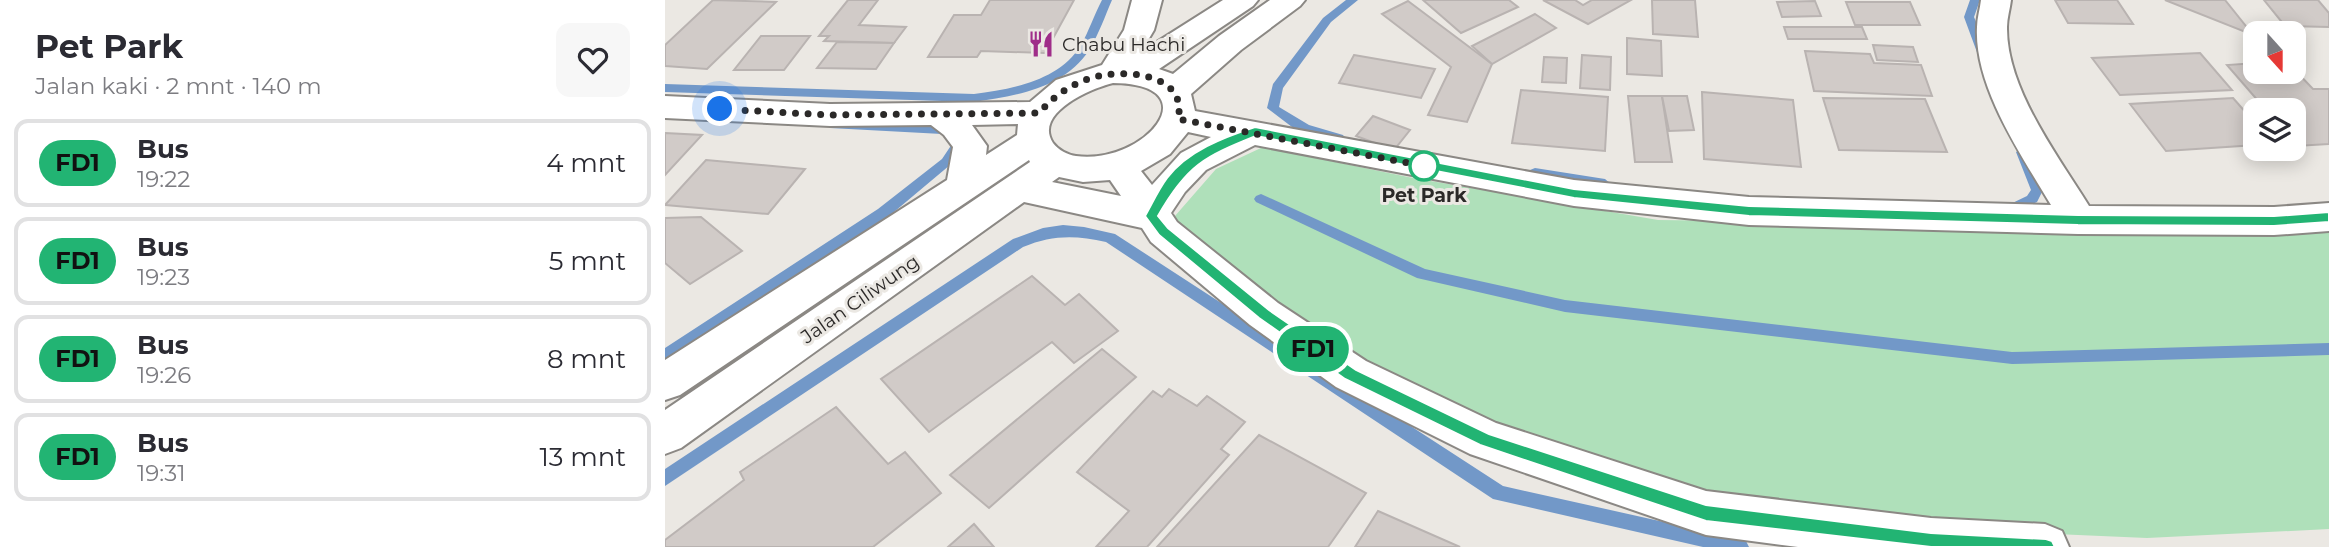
<!DOCTYPE html>
<html lang="id">
<head>
<meta charset="utf-8">
<style>
  :root { --surface:#fff; --page:#f7f7f7; --text:#2b2b33; --muted:#7c7c81; --line:#e1e1e2 }
  body { margin:0; font-family:Montserrat,sans-serif; background:var(--page); color:var(--text); height:100vh; display:flex; flex-direction:column; font-size:26px; white-space:nowrap }
  * { box-sizing:border-box; margin:0 }
  p { font-size:23px; color:var(--muted) }
  .icon { flex:none; width:38px; height:38px; fill:none; stroke:currentColor; stroke-width:2; stroke-linecap:round; stroke-linejoin:round }
  .map { position:relative; flex:1; overflow:hidden }
  .side { display:flex; flex-direction:column; background:var(--surface); width:665px }
  .side>* { flex:none }
  .badge { padding:0 14px; border-radius:23px; font-size:24px; line-height:46px }
  .needle { width:46px; rotate:159deg }
  .controls { position:absolute; left:1578px; top:21px; display:grid; gap:14px }
  .controls a { display:grid; place-items:center; width:63px; height:63px; border-radius:14px; background:var(--surface); box-shadow:0 4px 18px #0003; font-size:35px }
  .you { position:absolute; width:35px; height:35px; margin:-18px; border:5px solid #fff; border-radius:50%; background:#1a73e8; box-shadow:0 0 0 10px #1a73e833 }
  .map>.badge { position:absolute; translate:-50% -50%; box-shadow:0 0 0 4px #fff }
  .round { display:grid; place-items:center; flex:none; width:74px; height:74px; border-radius:14px; background:var(--page) }
  .overview { display:flex; align-items:center; justify-content:space-between; height:119px; padding:0 35px }
  h1 { font-size:33px; font-weight:700; line-height:52px }
  ul { padding:0; list-style:none }
  li { display:flex; align-items:center; gap:21px; height:88px; margin:0 14px 10px; padding:0 21px; border:4px solid var(--line); border-radius:14px }
  li div { flex:1 }
  li b { display:block; font-size:26px }
  li em { font-style:normal }
  li .badge { min-width:77px; font-weight:700; text-align:center }
  main { display:flex; flex:1; min-height:0 }
  .map>svg:first-child { display:block }
</style>
</head>
<body>
<main>
<section class="side">
<div class="overview"><div><h1>Pet Park</h1><p>Jalan kaki · 2 mnt · 140 m</p></div><a class="round"><svg class="icon" aria-label="heart" viewBox="0 0 24 24"><path d="M12 20l-8-8c-3-5 5-10 8-4 3-6 11-1 8 4z"/></svg></a></div>
<ul>
<li><span class="badge" style="background:#22b473;color:#111">FD1</span><div><b>Bus</b><p>19:22</p></div><em>4 mnt</em></li>
<li><span class="badge" style="background:#22b473;color:#111">FD1</span><div><b>Bus</b><p>19:23</p></div><em>5 mnt</em></li>
<li><span class="badge" style="background:#22b473;color:#111">FD1</span><div><b>Bus</b><p>19:26</p></div><em>8 mnt</em></li>
<li><span class="badge" style="background:#22b473;color:#111">FD1</span><div><b>Bus</b><p>19:31</p></div><em>13 mnt</em></li>
</ul>
</section>
<div class="map">
<svg width="1664" height="547" viewBox="0 0 1664 547">
  <rect width="100%" height="100%" fill="#ebe8e3"/>
  <!-- green -->
  <path fill="#afe0ba" d="M598 147 748 178 993 220 1411 225 1664 219V529L1482 538 1108 522 819 449 694 369 503 224 551 169Z"/>
  <g fill="none" stroke-linecap="round" stroke-linejoin="round">
    <!-- stream -->
    <g fill="#7298c8" fill-rule="evenodd">
      <path d="M437 0H447C440 16 434 34 424 50 400 88 351 96 309 102L0 92V84L309 94C347 89 394 81 416 45 424 31 429 15 437 0Z"/>
      <path d="M681 0H693L666 22 618 88 614 107 644 125 678 135 680 138 674 142 627 127 602 108 608 84 658 18Z"/>
      <path d="M1305 0H1315L1309 17 1325 55 1323 58H1315L1313 55 1299 17Z"/>
      <path d="M169 121 280 126 284 127 300 143 285 165 223 217 0 362V348L213 209 277 159 287 144 277 134 165 128 163 125 165 122Z"/>
      <path d="M1357 148 1363 152 1378 190 1372 202 1344 215 1337 210 1339 207 1362 196 1366 190 1351 152Z"/>
      <path d="M870 168 940 179 946 184 940 189 865 176 864 173 865 170Z"/>
      <path d="M596 194 760 269 900 300 1347 352 1664 343V355L1347 364 900 312 752 278 591 202 589 199 591 196Z"/>
      <path d="M398 225 419 227 450 234 838 486 1075 539 1081 541 1084 547H1038L828 499 441 242C410 235 387 235 358 247L0 486V469L348 239 378 228Z"/>
    </g>
  </g>
  <!-- building -->
  <g fill="#d1cbc8" stroke="#b9b3b1" stroke-width="2">
    <path d="M48 0 111 2 42 69 0 66V45Z"/>
    <path d="M183 0H213L194 25 241 27 229 43 159 41 164 36H154Z"/>
    <path d="M325 0H409L380 53 316 51 312 57H263L289 15H316Z"/>
    <path d="M758 0H844L853 7 796 33Z"/>
    <path d="M878 0H910L918 5 927 0H966L923 24Z"/>
    <path d="M987 0H1030L1033 37 988 34Z"/>
    <path d="M1390 0H1452L1468 24 1403 23Z"/>
    <path d="M1500 0H1560L1588 35Z"/>
    <path d="M1599 0H1653L1664 13V27L1620 26Z"/>
    <path d="M743 1 827 64 802 122 763 115 786 67 717 14Z"/>
    <path d="M1150 1 1156 16 1117 17 1112 2Z"/>
    <path d="M1181 2H1245L1255 25H1190Z"/>
    <path d="M870 14 891 28 827 64 807 46Z"/>
    <path d="M1119 27H1197L1202 39H1123Z"/>
    <path d="M96 36H145L119 70H69Z"/>
    <path d="M962 38 996 41 997 76 962 74Z"/>
    <path d="M172 42 229 43 211 69 152 68Z"/>
    <path d="M1208 45 1248 47 1253 62 1212 60Z"/>
    <path d="M1140 51 1205 54 1209 63 1256 65 1267 96 1149 91Z"/>
    <path d="M1535 53 1567 90 1455 95 1427 58Z"/>
    <path d="M689 55 770 69 756 98 674 83Z"/>
    <path d="M917 55 946 57 945 90 915 88Z"/>
    <path d="M879 57 902 58 901 83 877 82Z"/>
    <path d="M1591 63V72H1629V69L1648 89H1664V144L1631 146 1629 110H1601L1562 65Z"/>
    <path d="M856 90 943 97 940 151 847 143Z"/>
    <path d="M1037 92 1128 100 1136 167 1039 159Z"/>
    <path d="M963 96H997L1007 162H970Z"/>
    <path d="M997 96H1022L1029 130 1004 131Z"/>
    <path d="M1158 98 1260 99 1282 152 1174 150Z"/>
    <path d="M1568 98 1591 124V145L1501 151 1465 104Z"/>
    <path d="M708 116 745 130 729 150 691 136Z"/>
    <path d="M0 133 37 135 0 175Z"/>
    <path d="M41 160 140 169 103 214 0 205Z"/>
    <path d="M36 217 77 251 25 284 0 263V218Z"/>
    <path d="M367 276 400 305 414 294 453 331 409 363 387 342 264 432 216 379Z"/>
    <path d="M437 349 471 377 324 508 285 475Z"/>
    <path d="M504 389 532 406 542 396 580 422 556 449 564 455 482 547H431L464 511 412 472 488 391 497 397Z"/>
    <path d="M171 407 223 464 240 452 276 493 208 547H0V540L79 480 75 472Z"/>
    <path d="M594 435 701 493 663 547H492Z"/>
    <path d="M713 511 795 547H690Z"/>
    <path d="M309 524 329 547H283Z"/>
  </g>
  <g fill="none" stroke-linecap="round" stroke-linejoin="round">
    <!-- minor casing -->
    <g stroke="#8b8884" stroke-width="4">
      <path id="minor" d="M467 0H497L489 30 476 52 558 0H593L588 6 494 69 508 74 554 36 605 0H640L635 6 576 50 526 94 530 111 909 180 1084 197 1386 205C1357 156 1309 87 1312 27 1312 18 1315 9 1316 0H1346C1345 9 1342 18 1342 27 1341 88 1393 156 1424 206L1609 207 1664 203V231L1609 235 1413 234 1084 225 909 206 590 145 541 170 520 192 506 213 512 222 613 303 701 361 831 423 1041 491 1266 518 1380 524 1397 531 1404 547H1133L1041 535 805 454 671 387 585 325 486 242 477 228 359 202 16 448 0 454V410L365 162 364 160 15 395 0 400V360L282 180 288 147 279 135 266 125 165 126 0 118V96L165 104 365 102 391 80 437 65 459 30ZM448 83C547 84 480 165 411 156 403 155 393 150 388 143 368 113 427 88 448 83ZM353 124 352 135 321 155 322 146 307 125ZM523 132 546 137 516 153 487 185 476 171 505 154ZM394 177 418 182 445 180 456 196 387 182Z"/>
    </g>
    <!-- minor -->
    <use href="#minor" fill="#fff" fill-rule="evenodd"/>
  </g>
  <!-- line -->
  <path fill="#22b473" stroke="#fff" stroke-width="2" d="M590 127 909 189 1084 206 1413 215 1609 216 1664 212V222L1609 226 1413 225 1084 216 909 198 591 136C539 157 522 165 493 216L503 228 604 310 691 370 824 434 1041 505 1266 533 1381 539 1387 541 1390 547H1266L1041 521 815 445 680 379 594 318 494 235 480 216C487 204 493 190 502 178 522 151 559 137 590 127Z"/>
  <g fill="none" stroke-linecap="round" stroke-linejoin="round">
    <!-- walk -->
    <path stroke="#2b2928" stroke-width="7" stroke-dasharray="0 12.6" d="M55 109 164 115 374 113C388 97 403 86 423 79 453 68 524 71 513 119L759 166"/>
  </g>
  <!-- icons -->
  <defs>
    <g id="restaurant-bare" transform="scale(2.1)"><path d="M-5-6h1v4h1v-4h1v4h1v-4h1v5L-1.5 .5V6h-2V.5L-5-1ZM5-6V6H3V1.5H1.5Q1.5-4 5-6Z" fill="#9f2d89" stroke="#ebe8e3" stroke-width="2.5" paint-order="stroke"/></g>
  </defs>
  <g fill-rule="evenodd">
    <use href="#restaurant-bare" x="376" y="44"/>
  </g>
  <!-- markers -->
  <circle fill="#fff" stroke="#22b473" stroke-width="3.5" cx="759" cy="166" r="14"/>
  <g text-anchor="middle" dominant-baseline="central" stroke-width="6" stroke-linejoin="round" paint-order="stroke">
    <!-- poi labels -->
    <g font-size="19" fill="#2b2928" stroke="#ebe8e3" text-anchor="start">
      <text x="397" y="44">Chabu Hachi</text>
    </g>
    <!-- stop labels -->
    <g font-size="19" font-weight="bold" fill="#2b2928" stroke="#ebe8e3">
      <text x="759" y="195">Pet Park</text>
    </g>
    <!-- street labels -->
    <g font-size="19" fill="#2b2928" stroke="#ebe8e3">
      <text transform="translate(195 299) rotate(-35)">Jalan Ciliwung</text>
    </g>
  </g>
</svg>
<div class="controls">
<a><svg class="needle" viewBox="-14 -14 28 28"><path d="M0-13l5 13h-10z" fill="#e53935"/><path d="M0 13l5-13h-10z" fill="#7c7c81"/></svg></a>
<a><svg class="icon" aria-label="layers" viewBox="0 0 24 24"><path d="M12 4l9 5-9 5-9-5zM3 14l9 5 9-5"/></svg></a>
</div>
<div class="you" style="left:55px;top:109px"></div>
<b class="badge" style="left:648px;top:349px;background:#22b473;color:#111">FD1</b>
</div>
</main>
</body>
</html>
